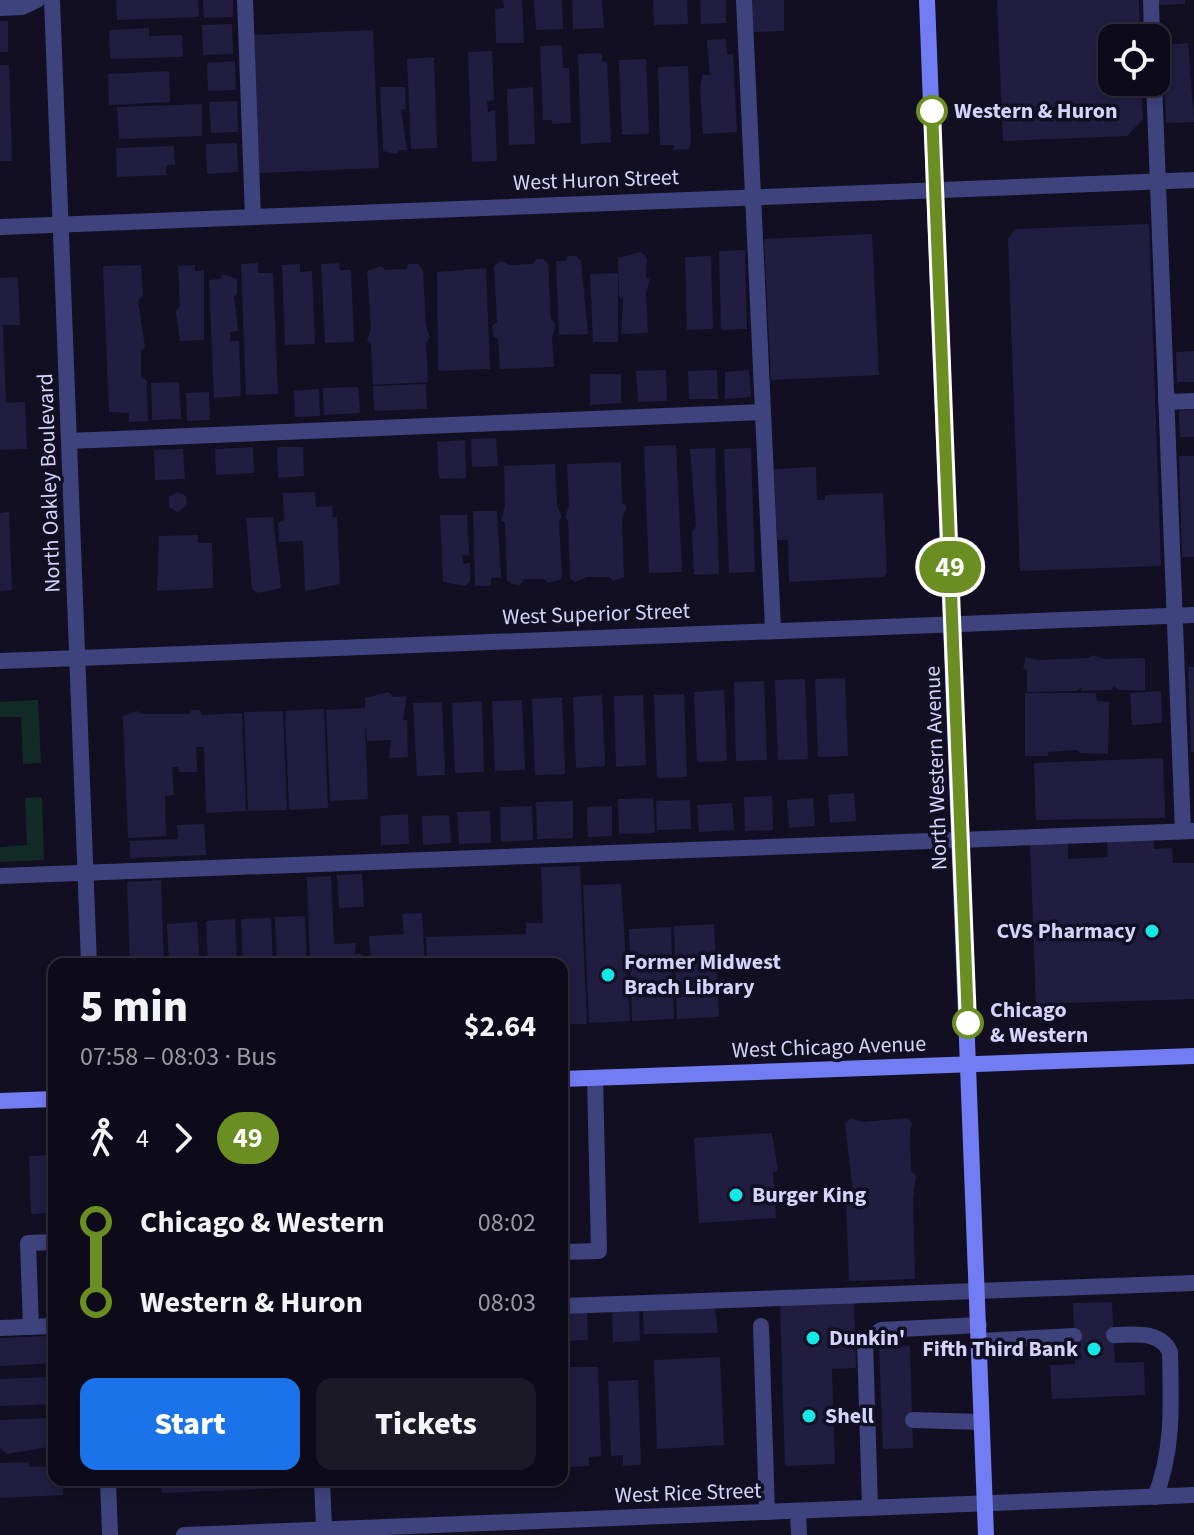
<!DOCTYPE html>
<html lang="en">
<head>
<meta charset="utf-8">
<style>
  :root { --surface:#0d0b19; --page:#1b1926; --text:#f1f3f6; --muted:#9a9ba2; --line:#2d2b38; --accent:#1a73e8 }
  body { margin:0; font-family:"Source Sans 3",sans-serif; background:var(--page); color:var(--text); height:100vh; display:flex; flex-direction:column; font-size:30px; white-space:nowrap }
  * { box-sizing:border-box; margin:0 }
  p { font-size:26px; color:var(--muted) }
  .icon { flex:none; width:44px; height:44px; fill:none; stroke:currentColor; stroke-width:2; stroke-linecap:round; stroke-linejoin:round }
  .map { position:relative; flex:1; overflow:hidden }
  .panel { position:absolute; left:48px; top:958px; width:520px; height:528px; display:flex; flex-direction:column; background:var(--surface); border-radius:16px; box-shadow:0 4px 12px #0003,0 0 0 2px var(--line) }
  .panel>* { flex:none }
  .badge { padding:0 16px; border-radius:26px; font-size:28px; line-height:52px }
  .tools { position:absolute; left:1098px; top:24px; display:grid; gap:16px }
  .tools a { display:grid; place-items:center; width:72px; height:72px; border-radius:16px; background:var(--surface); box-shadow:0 4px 12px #0003,0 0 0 2px var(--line); font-size:40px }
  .map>.badge { position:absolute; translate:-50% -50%; box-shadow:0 0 0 4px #fff }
  .legs { display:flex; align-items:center; gap:12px; height:88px; padding:0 32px; font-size:26px }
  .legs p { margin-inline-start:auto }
  .head { display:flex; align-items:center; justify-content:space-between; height:136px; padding:0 32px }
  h1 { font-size:44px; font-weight:800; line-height:60px }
  .cta { display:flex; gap:16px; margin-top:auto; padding:16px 32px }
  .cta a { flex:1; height:92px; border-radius:16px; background:var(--accent); color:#fff; font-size:32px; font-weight:800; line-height:92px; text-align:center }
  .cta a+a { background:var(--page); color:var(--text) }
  ul { padding:0 32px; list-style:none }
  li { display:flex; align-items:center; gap:28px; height:80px; font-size:30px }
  li i { display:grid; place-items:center; width:12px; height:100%; margin:0 10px; background:currentColor }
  li i::after { content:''; width:20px; height:20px; margin:-10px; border:6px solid; border-radius:50%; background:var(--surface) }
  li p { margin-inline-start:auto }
  li:first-child i { background:linear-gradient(#0000 50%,currentColor 0) }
  li:last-child i { background:linear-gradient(currentColor 50%,#0000 0) }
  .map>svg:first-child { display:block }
</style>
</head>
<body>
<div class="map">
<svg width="1194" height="1535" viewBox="0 0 1194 1535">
  <rect width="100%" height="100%" fill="#110f21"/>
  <!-- green -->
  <g fill="#132b27">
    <path d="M38 700 41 763 23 764 21 717H0V702Z"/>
    <path d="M42 797 44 860 0 862V847L27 845 25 798Z"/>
  </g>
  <!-- building -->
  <g fill="#201d41">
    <path d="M116 0H198L199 17 117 20Z"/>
    <path d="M203 0H233V17L204 18Z"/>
    <path d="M503 0H522L524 43H496L495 9 504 8Z"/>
    <path d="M534 0H562L563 29 536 30Z"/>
    <path d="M572 0H602L604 28 573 29Z"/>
    <path d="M653 0H687L688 24 654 25Z"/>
    <path d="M700 0H726V23L701 24Z"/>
    <path d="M752 0H784V31L752 32Z"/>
    <path d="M997 0H1139L1140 38H1112V82H1141L1143 119 1127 136 1003 141Z"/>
    <path d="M1156 0H1185V4L1156 5Z"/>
    <rect x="0" y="21" width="8" height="31"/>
    <path d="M232 24 233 54 203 55 202 25Z"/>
    <path d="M149 28V36L182 35 183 57 110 59 109 30Z"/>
    <path d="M373 30 379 168 259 173 253 35Z"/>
    <path d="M726 39 727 54H733L737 132 703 134 700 90 702 75H710L707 40Z"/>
    <path d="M1188 43 1194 122 1166 123 1163 45Z"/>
    <path d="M562 45 563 68H569L571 123 552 124V120H543L540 46Z"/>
    <path d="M492 51 494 100 487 101 488 112 495 110 497 161 472 162 468 52Z"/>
    <path d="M602 53V62L607 61 611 142 581 144 578 54Z"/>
    <path d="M434 57 437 148 411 149 407 59Z"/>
    <path d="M646 59 649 134 622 135 619 60Z"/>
    <path d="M235 61 236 90 208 91 207 63Z"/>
    <path d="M0 65H9L12 161H0Z"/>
    <path d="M688 66 691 144 689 149 673 150 674 145H660L658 67Z"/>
    <path d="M169 71 170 102 109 105 108 74Z"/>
    <path d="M380 87H405L406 109 401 110 407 150H399L396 154 383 151Z"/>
    <path d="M533 87 535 144 509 145 507 89Z"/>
    <path d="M237 101 238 132 211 133 209 102Z"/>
    <path d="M202 104V136L119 139 117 107Z"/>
    <path d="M237 143 238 172 207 174 206 144Z"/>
    <path d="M174 146 175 165H166V175L117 177 116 148Z"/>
    <path d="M1149 224 1161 566 1020 571 1008 239 1015 229Z"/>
    <path d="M872 234 879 375 771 380 764 239Z"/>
    <path d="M745 250 747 329 721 330 719 251Z"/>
    <path d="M641 252 647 258 646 277 650 280 646 293 648 333 621 334 623 300 619 296 618 258Z"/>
    <path d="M568 256H576L581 261 588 334 559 335 556 261H565Z"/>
    <path d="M711 256 713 329 687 330 685 257Z"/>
    <path d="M536 259H544L548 264 551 319 556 324 552 338 554 367 500 369 498 339 493 337 492 326 497 322 494 266 500 261 510 265 533 264Z"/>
    <path d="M258 263V273H273L278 394 246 395 241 264Z"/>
    <path d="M339 263 340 270H351L354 342 325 343 321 264Z"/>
    <path d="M300 264V272L312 271 315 344 285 345 282 265Z"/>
    <path d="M409 264H418L423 270 426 325 430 338 426 343 428 382 373 385 371 343 367 340 371 328 367 271 381 266 385 270 406 269Z"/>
    <path d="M141 265 143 296 138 301 145 346 141 351V377L147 381 148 421 129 422V413L109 412 103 266Z"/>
    <path d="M195 265V271L204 270V340L180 341 176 311 180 306 178 266Z"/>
    <path d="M486 268 490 369 438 371 437 272Z"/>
    <path d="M618 273V342H593L590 274Z"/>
    <path d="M223 274 237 279V295L234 296 238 331 230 332V341H239L241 396 214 398 209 280 220 279Z"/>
    <path d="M18 277 20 325H3L6 403 25 402 27 449 0 450V278Z"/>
    <path d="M1194 351V382H1177L1176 352Z"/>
    <path d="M666 370 667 401 638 402 636 371Z"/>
    <path d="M717 370 718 399H689L688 371Z"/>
    <path d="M749 370 751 397 725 399V372Z"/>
    <path d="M590 374H621V403L590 405Z"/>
    <path d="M179 382 181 419 152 420 151 383Z"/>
    <path d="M426 384 427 409 374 411 373 386Z"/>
    <path d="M358 387 360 413 324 415 323 388Z"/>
    <path d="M319 389 320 416 295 417 294 391Z"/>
    <path d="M209 392 210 420 187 421 186 393Z"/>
    <path d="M1194 409V437H1180L1179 411Z"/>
    <path d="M496 438 498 466 472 467 471 439Z"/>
    <path d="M465 440 466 478 439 479 437 442Z"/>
    <path d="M676 445 682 572 649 573 644 446Z"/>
    <path d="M253 447 254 473 216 475 215 449Z"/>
    <path d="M277 447H303L304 476 278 478Z"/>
    <path d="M715 448 719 574 694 575 692 532 696 526 690 449Z"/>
    <path d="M751 448 755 572 729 573 724 449Z"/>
    <path d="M183 449 185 479 155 480 154 450Z"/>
    <path d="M1179 456H1194V557H1182Z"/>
    <path d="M621 462 622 503 627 507 622 518 624 577 613 581 609 577H587L575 582 570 579 568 520 565 518 569 505 567 464Z"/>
    <path d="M555 464 557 506 562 516 559 521 562 579 547 583 545 579H524L520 585 511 584 507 580 505 523 501 520 505 507 504 466Z"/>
    <path d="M816 467 817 500H825V495L883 493 887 573 884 577 789 582 788 540H777L774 469Z"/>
    <path d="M177 492 186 496 187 505 178 512 169 507V497Z"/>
    <path d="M315 492 316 507 332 506 333 517H337L340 584 305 591 303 541 279 542 278 522 284 521 283 493Z"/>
    <path d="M473 511H497L501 578H491V586H475Z"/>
    <path d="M9 512 12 590 0 591V513Z"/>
    <path d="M440 515H467L469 556 462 555 463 564 470 563V581L465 586 443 582Z"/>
    <path d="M273 517 281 588 258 593 252 589 246 518Z"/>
    <path d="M198 535V543H212L213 588 157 591 159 536Z"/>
    <path d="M1093 655 1104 659 1145 658V690H1118L1114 686 1111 690 1082 691V687L1076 691 1027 692V670L1023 668 1026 657 1037 660 1090 658Z"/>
    <path d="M1188 667H1194V752H1191Z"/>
    <path d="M845 678 848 756 818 757 815 679Z"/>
    <path d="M805 679 808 759 778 760 775 680Z"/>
    <path d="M764 681 767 760 736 761 734 682Z"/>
    <path d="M724 690 727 761 697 762 694 692Z"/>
    <path d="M1161 691 1162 723 1132 725 1130 693Z"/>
    <path d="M389 692 393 697 407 696 403 720H407L408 757 389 758 391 740 367 741 365 722 368 799 330 801 326 710 365 708V698Z"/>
    <path d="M1025 693H1096L1097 701 1109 702 1108 754 1081 753 1077 750 1049 752 1047 756H1025Z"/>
    <path d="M684 694 687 777 657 778 654 695Z"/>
    <path d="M602 695 605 766 576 768 573 697Z"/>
    <path d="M643 695 646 765 616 767 614 696Z"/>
    <path d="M562 697 565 774 535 775 532 699Z"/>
    <path d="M522 700 525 770 495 771 492 701Z"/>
    <path d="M482 701 484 772 455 773 452 703Z"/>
    <path d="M442 702 445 775 417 776 413 703Z"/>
    <path d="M324 709 328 808 289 810 285 711Z"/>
    <path d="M192 710H199L202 715 242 713 246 811 206 813 204 747H196L197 772H179L178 767H172L174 795 165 796 166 836 128 838 123 716 137 711 141 714H188Z"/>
    <path d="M283 711 287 810 248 811 244 712Z"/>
    <path d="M1163 758 1165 818 1036 820 1034 763Z"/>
    <path d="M854 793 856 821 830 823 828 795Z"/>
    <path d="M772 796 773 830 745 831 744 797Z"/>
    <path d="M653 798 655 833 619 834 618 799Z"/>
    <path d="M813 798 815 826 789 828 787 800Z"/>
    <path d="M690 800 691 829 657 830 656 801Z"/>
    <path d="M573 801V838L537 839 536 802Z"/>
    <path d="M732 803 734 830 699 832 697 805Z"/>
    <path d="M532 806 533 840 501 842 500 807Z"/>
    <path d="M612 806V836L588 837 587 807Z"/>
    <path d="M490 811 491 843 459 844 457 812Z"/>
    <path d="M408 814 409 844 381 845 380 816Z"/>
    <path d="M449 815 451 843 423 845 422 816Z"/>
    <path d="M204 824 206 855 130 858V841L178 839 177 825Z"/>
    <path d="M1154 840V849L1172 848 1173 863H1194V999L1036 1004 1030 843 1068 842V859L1108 857 1107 841Z"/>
    <path d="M580 866 587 1024H562V964H427L426 937 526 934V923H543L541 867Z"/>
    <path d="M362 874 364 907 339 908 337 875Z"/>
    <path d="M331 876 334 944 356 943 355 954H361L362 964H310L307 877Z"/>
    <path d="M161 880 164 964H130L127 882Z"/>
    <path d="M621 884 630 1021 589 1023 583 885Z"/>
    <path d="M422 913 425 964H371L369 936 404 934 402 914Z"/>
    <path d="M305 916 307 964H277L275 917Z"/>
    <path d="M271 918 273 964H243L241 919Z"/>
    <path d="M235 919 237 964H208L206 921Z"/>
    <path d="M197 922 200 964H169L167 924Z"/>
    <path d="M714 924 719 1017 677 1019 674 926Z"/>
    <path d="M671 927 674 1019 632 1021 629 929Z"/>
    <path d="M851 1118 862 1122 907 1118 912 1124 910 1131 911 1171 916 1175 913 1199 915 1279 849 1281 846 1201H854L845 1124Z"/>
    <path d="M772 1133 778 1171 773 1172 776 1218 699 1223 694 1138Z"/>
    <path d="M52 1155 54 1213 31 1214 29 1156Z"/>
    <path d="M854 1299 856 1368 832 1369 835 1464 785 1466 780 1304Z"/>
    <path d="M1112 1302 1115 1363 1144 1362 1145 1395 1052 1399 1050 1365 1075 1364 1073 1303Z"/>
    <path d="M715 1307 718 1333 644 1334 643 1310Z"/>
    <path d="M587 1311 588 1340 562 1341V1312Z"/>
    <path d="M639 1311 640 1341 613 1342 612 1312Z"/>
    <path d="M48 1336 49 1353 54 1352V1363L0 1366V1338Z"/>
    <path d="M910 1346 913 1448 883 1449 879 1347Z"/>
    <path d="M720 1357 724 1445 657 1449 654 1360Z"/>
    <path d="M570 1367H598L601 1456 589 1457V1466L568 1467Z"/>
    <path d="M54 1377V1404L0 1406V1379Z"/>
    <path d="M638 1380 641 1465 623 1466V1455L611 1456 608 1381Z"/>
    <path d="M49 1418 50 1429H54V1446L7 1454 0 1448V1420Z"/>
    <path d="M29 1462V1467L52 1466 54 1480H63V1495L0 1498V1463Z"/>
    <path d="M162 1480H311V1487L162 1493Z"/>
  </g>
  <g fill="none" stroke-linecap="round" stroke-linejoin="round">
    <!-- lane -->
    <g stroke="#3e437d" stroke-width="16">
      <path d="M245 0 253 217"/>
      <path d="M744 0 773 629"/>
      <path d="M1151 0 1152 38"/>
      <path d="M0 8 22 7 37 0"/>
      <path d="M1154 82 1183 831"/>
      <path d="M1166 402 1194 401"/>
      <path d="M69 441 762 412"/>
      <path d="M0 876 1194 831"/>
      <path d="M562 1252 599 1251 595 1078"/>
      <path d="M562 1306 1194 1283"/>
      <path d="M761 1326 767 1512"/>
      <path d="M31 1327 28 1243 54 1242"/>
      <path d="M0 1328 54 1326"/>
      <path d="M1114 1335C1135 1335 1160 1330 1170 1352 1171 1402 1174 1450 1155 1497"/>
      <path d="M979 1341 1074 1336"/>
      <path d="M913 1420 982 1422"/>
      <path d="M322 1480 324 1529"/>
      <path d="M870 1508 865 1341 881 1330 979 1325"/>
      <path d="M798 1511 799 1535"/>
    </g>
    <!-- street -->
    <g stroke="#3e437d" stroke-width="16">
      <path d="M52 0 89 964"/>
      <path d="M0 227 1194 180"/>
      <path d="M0 661 1194 615"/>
      <path d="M108 1480 110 1535"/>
      <path d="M184 1535 1194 1495"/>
    </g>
    <!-- secondary -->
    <g stroke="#727df3" stroke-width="16">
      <path d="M927 0 986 1535"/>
      <path d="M562 1079 1194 1056"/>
      <path d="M0 1101 54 1099"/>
    </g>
  </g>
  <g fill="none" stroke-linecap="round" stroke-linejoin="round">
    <!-- line-1 casing -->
    <g stroke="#fff" stroke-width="18">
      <path id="line-1" d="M932 111 968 1023"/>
    </g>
    <!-- line-1 -->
    <use href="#line-1" stroke="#6b8e23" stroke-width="12"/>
  </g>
  <!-- markers -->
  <g fill="#fff" stroke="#6b8e23" stroke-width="4">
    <circle cx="932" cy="111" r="14"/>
    <circle cx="968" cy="1023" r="14"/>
  </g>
  <g fill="#13e8e6" stroke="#110f21" stroke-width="3">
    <circle cx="1152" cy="931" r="8"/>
    <circle cx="608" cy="975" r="8"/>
    <circle cx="736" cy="1195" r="8"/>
    <circle cx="813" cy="1338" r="8"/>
    <circle cx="1094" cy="1349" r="8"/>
    <circle cx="809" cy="1416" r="8"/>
  </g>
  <g text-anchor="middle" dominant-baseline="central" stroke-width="7" stroke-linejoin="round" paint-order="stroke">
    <!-- stop labels -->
    <g font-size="22" font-weight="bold" fill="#d4d3fb" stroke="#110f21" text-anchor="start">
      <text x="954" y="111">Western &amp; Huron</text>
      <text x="990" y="1010">Chicago<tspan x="990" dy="25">&amp; Western</tspan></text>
    </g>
    <!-- street labels -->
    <g font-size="22" fill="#d4d3fb" stroke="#110f21">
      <text transform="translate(596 180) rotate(-2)">West Huron Street</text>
      <text transform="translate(49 483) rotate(-92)">North Oakley Boulevard</text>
      <text transform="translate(596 614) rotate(-2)">West Superior Street</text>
      <text transform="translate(936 768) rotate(-92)">North Western Avenue</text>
      <text transform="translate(829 1047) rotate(-2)">West Chicago Avenue</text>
      <text transform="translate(688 1493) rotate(-2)">West Rice Street</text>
    </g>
    <!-- poi labels -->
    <g font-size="22" font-weight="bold" fill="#d4d3fb" stroke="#110f21" text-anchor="start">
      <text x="1136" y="931" text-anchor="end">CVS Pharmacy</text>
      <text x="624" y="962">Former Midwest<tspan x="624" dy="25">Brach Library</tspan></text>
      <text x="752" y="1195">Burger King</text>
      <text x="829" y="1338">Dunkin'</text>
      <text x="1078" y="1349" text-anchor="end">Fifth Third Bank</text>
      <text x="825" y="1416">Shell</text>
    </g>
  </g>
</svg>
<div class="tools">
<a><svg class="icon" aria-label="locate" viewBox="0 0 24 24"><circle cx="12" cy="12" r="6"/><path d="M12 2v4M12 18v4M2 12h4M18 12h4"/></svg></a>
</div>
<b class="badge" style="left:950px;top:567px;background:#6b8e23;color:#fff">49</b>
<section class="panel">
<div class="head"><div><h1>5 min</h1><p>07:58 – 08:03 · Bus</p></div><b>$2.64</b></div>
<div class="legs"><svg class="icon" aria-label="walk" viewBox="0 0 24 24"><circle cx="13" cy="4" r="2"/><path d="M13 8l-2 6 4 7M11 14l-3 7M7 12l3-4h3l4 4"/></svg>4<svg class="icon" aria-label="forward" viewBox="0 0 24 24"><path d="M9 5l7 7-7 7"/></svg><b class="badge" style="background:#6b8e23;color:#fff">49</b></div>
<ul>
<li><i style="color:#6b8e23"></i><b>Chicago &amp; Western</b><p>08:02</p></li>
<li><i style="color:#6b8e23"></i><b>Western &amp; Huron</b><p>08:03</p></li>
</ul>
<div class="cta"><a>Start</a><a>Tickets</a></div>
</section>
</div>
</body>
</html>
